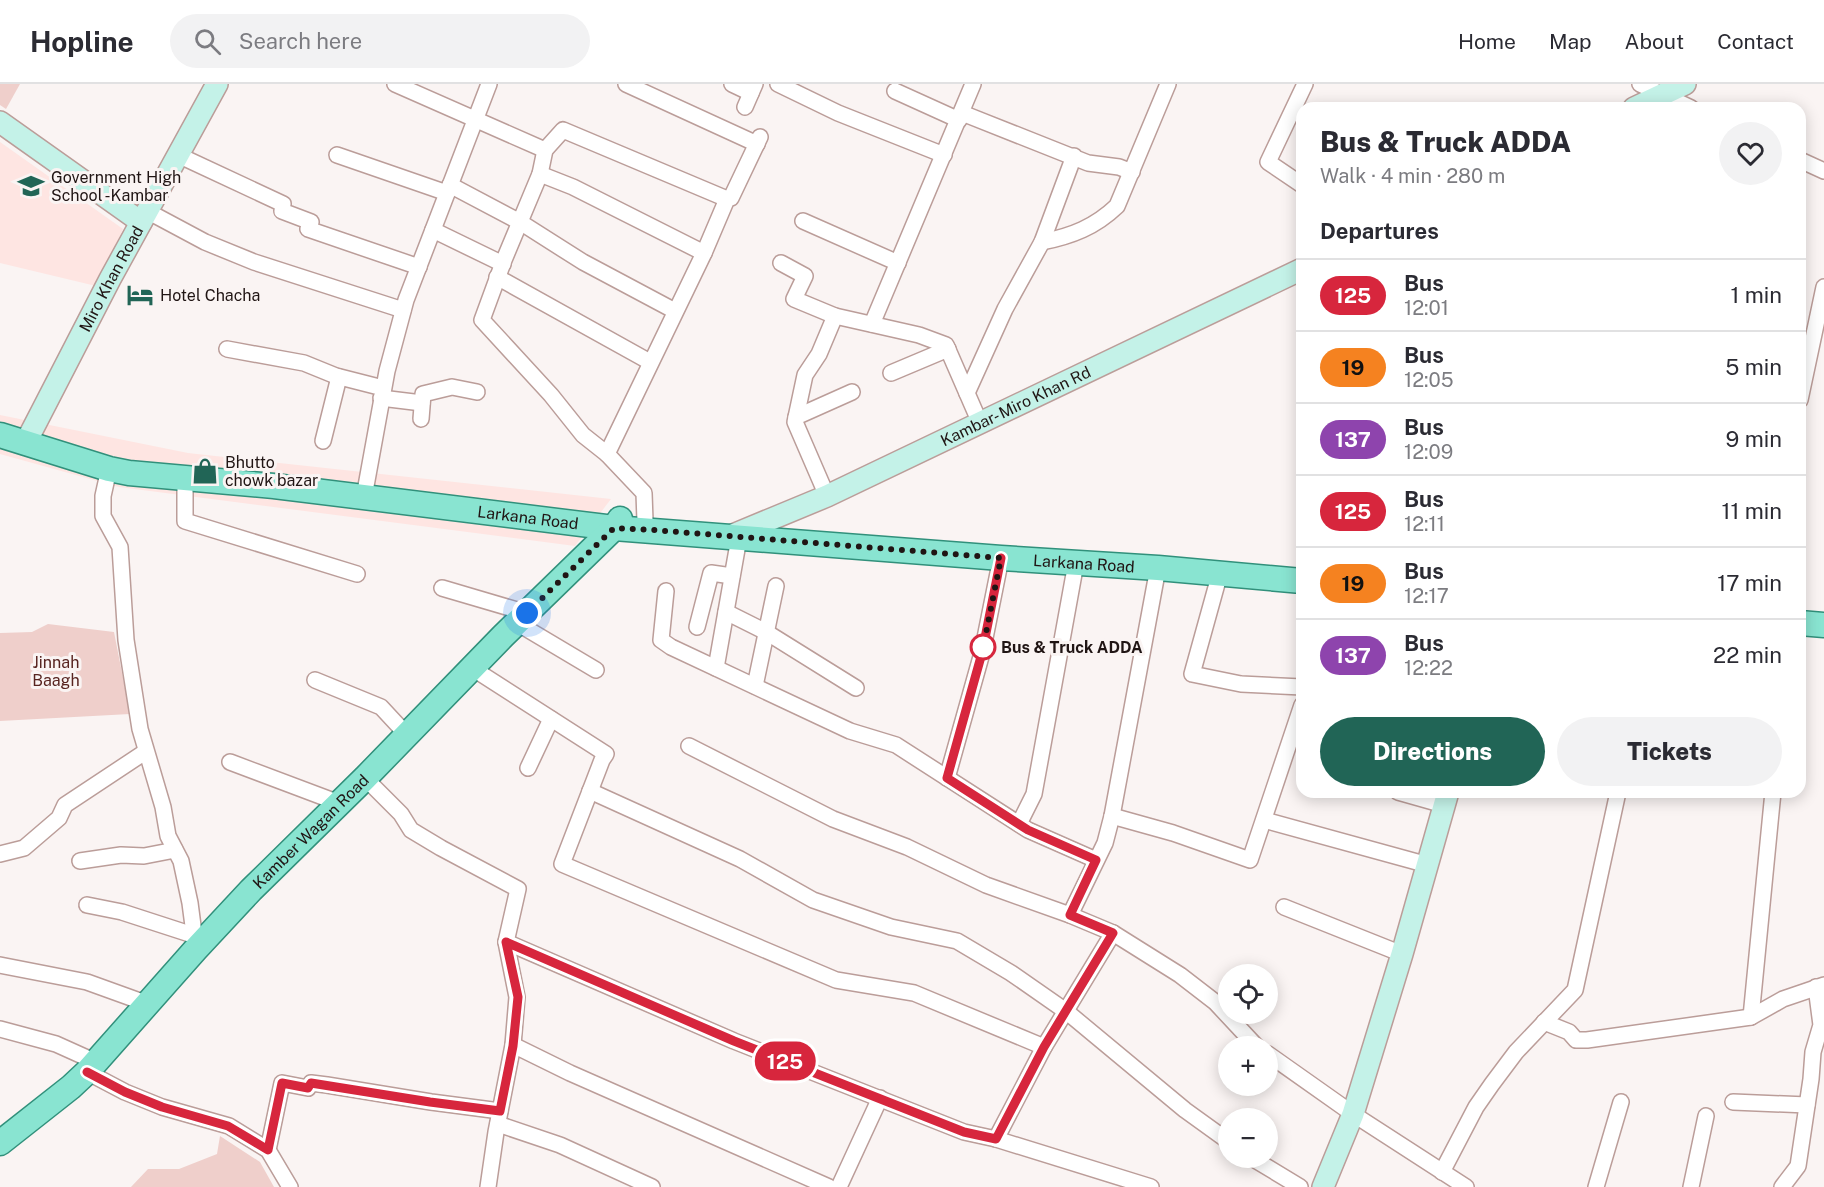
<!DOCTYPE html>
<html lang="en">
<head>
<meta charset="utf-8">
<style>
  :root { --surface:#fff; --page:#f2f2f3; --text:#2b2b33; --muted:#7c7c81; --line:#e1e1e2; --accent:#216556 }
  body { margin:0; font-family:"Public Sans",sans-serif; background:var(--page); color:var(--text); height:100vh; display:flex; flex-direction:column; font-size:22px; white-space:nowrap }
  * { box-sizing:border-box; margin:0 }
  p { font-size:20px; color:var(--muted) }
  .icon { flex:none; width:33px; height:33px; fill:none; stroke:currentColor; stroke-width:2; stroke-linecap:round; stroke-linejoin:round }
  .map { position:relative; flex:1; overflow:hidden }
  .sheet { position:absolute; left:1296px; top:18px; width:510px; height:696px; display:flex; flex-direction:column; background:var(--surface); border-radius:18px; box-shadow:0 3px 15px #0003 }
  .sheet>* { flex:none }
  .badge { padding:0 12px; border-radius:20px; font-size:21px; line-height:39px }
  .fabs { position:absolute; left:1218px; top:880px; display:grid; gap:12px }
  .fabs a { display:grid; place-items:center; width:60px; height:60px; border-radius:50%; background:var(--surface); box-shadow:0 3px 15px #0003; font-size:30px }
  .you { position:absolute; width:30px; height:30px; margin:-15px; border:4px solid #fff; border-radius:50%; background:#1a73e8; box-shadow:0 0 0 9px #1a73e833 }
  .map>.badge { position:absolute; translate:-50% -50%; box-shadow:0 0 0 3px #fff }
  h2 { padding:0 24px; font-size:22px; line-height:54px }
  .round { display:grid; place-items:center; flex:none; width:63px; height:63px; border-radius:32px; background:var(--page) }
  .overview { display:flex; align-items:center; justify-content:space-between; height:102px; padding:0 24px }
  h1 { font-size:28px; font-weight:800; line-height:45px }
  .cta { display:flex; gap:12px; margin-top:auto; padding:12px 24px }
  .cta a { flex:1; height:69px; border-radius:36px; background:var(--accent); color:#fff; font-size:24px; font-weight:800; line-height:69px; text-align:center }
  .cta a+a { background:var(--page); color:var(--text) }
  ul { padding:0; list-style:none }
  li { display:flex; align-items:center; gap:18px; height:72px; padding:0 24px; border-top:2px solid var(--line) }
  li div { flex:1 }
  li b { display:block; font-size:22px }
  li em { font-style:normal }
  li .badge { min-width:66px; font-weight:700; text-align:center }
  header { display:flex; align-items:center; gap:36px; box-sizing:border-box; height:84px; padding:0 30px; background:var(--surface); border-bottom:2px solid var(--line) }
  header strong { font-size:28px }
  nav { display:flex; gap:33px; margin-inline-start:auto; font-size:21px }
  .search { width:420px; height:54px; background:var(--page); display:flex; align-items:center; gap:15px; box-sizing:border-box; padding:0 21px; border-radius:33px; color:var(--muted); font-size:22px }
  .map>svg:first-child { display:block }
</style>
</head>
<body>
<header>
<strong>Hopline</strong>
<div class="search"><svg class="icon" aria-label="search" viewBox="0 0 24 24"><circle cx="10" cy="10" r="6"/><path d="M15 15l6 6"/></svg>Search here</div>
<nav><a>Home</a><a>Map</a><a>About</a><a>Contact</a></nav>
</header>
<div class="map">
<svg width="1824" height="1103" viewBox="0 0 1824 1103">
  <rect width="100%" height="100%" fill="#faf4f3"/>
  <!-- built -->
  <g fill="#fee5e2">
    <path d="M0 58 123 145 96 202 0 179Z"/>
    <path d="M0 331 188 369 611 415 575 462 119 403 0 370Z"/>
  </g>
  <!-- green -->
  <g fill="#efcfcb">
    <path d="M0 0H20L6 25 0 21Z"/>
    <path d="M48 540 114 548 130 630 0 637V549L32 548Z"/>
    <path d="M220 1052 260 1078 274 1103H131L148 1085H179L217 1070Z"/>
  </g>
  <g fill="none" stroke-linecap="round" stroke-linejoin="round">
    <!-- street casing -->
    <g stroke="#bb9d99" stroke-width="18">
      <g id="street">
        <path d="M395 0 545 66"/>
        <path d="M626 0 757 60"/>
        <path d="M732 0 751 9"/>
        <path d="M778 0 838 29 944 71"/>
        <path d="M1640 0 1691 24"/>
        <path d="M895 7 959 36"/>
        <path d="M745 23 755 0"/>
        <path d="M962 29 1088 79 1119 83 1132 88"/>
        <path d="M178 71 283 120 282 127 311 138 308 145 419 183"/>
        <path d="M337 71 447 109"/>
        <path d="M1800 76 1824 87"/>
        <path d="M540 90 573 103 704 169"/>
        <path d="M450 101 520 138 583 178 675 227"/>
        <path d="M1302 101 1268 78 1305 0"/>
        <path d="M147 127 205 158 254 178 403 226"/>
        <path d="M803 137 898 179"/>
        <path d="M433 146 503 180"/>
        <path d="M1042 158C1072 152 1095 143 1117 122L1168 0"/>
        <path d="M781 179 805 192 794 215 835 232 919 251 946 261 980 339"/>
        <path d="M497 193 650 278"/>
        <path d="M872 240 973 0"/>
        <path d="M227 265 304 279 336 292 383 304"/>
        <path d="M891 289 948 265"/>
        <path d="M967 309 1005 225 1042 158 1074 72"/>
        <path d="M381 314 422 319"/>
        <path d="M1800 316 1824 203"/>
        <path d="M796 333 852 308"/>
        <path d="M421 335 423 310 452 303 477 308"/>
        <path d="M323 357 339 293"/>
        <path d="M607 370 583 351 551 311 482 236 504 176 540 90 545 66 563 46 727 115"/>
        <path d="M109 385 103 412V432L120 463 126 556 140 645 163 723 168 752 181 777 190 819 196 865"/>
        <path d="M185 395V437L357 490"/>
        <path d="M366 402 387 287 406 216 489 0"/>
        <path d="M827 412 795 338 805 291 819 270 835 232"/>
        <path d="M645 437 644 409 607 370 704 169 727 115 731 114 760 53"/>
        <path d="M1220 489 1192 590 1241 600 1302 603"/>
        <path d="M442 504 527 529"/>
        <path d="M666 507 661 556 671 563 850 647 896 661 1028 746 1096 776"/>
        <path d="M726 528 766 548 856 604"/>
        <path d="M517 539 596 586"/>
        <path d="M697 543 711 489 732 492"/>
        <path d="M472 584 606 670 602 676 562 780 836 896 914 909 1044 963"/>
        <path d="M716 584 739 454"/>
        <path d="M315 596 381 623 407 651"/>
        <path d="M755 602 776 502"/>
        <path d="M689 662 833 735 907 763 986 801 1070 831 1113 849 1180 891 1215 918 1257 963"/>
        <path d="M230 678 339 719"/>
        <path d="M528 684 551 635"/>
        <path d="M365 694 401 730 411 746 441 764 518 805 506 858 517 913 513 961 496 1048 488 1103"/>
        <path d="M947 694 982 569 1001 474"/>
        <path d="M590 707 740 775 813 816 891 843 957 857 1011 889 1067 928 1185 1026 1228 1057"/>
        <path d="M1398 708 1444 721"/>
        <path d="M1112 732 1173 749 1250 776 1302 621"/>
        <path d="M1264 736 1428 781"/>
        <path d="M1019 740 1034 710 1076 479"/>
        <path d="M0 770 24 764 59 734 65 721 145 668"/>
        <path d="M80 777 121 771 144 772 175 766"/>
        <path d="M87 821 122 828 196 852"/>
        <path d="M1284 823 1402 870"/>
        <path d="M1070 831 1105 759 1112 732 1158 484"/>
        <path d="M506 858 734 957 964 1048 996 1055 1151 1103"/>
        <path d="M0 881 87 898 148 920"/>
        <path d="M1751 933 1773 708"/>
        <path d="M1544 938 1569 948 1576 956H1587L1751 933 1783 915 1824 901"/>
        <path d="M0 945 56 960 96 978"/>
        <path d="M513 961 570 989 829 1103"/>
        <path d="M1268 970 1353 1030 1466 1103"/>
        <path d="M87 988 125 1008 162 1023 229 1042 268 1066 290 1103"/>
        <path d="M1733 1018 1807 1021"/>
        <path d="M498 1040 560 1061 652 1103"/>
        <path d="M996 1055 1044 963 1113 849"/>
        <path d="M268 1066 282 999 308 1004 311 999 327 1001 431 1018 500 1027"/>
        <path d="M1252 1074 1300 1103"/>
        <path d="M1442 1088 1476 1023 1492 1000 1516 968 1575 906 1618 708"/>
        <path d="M839 1103 880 1014"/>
        <path d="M1596 1103 1621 1018"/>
        <path d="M1691 1103 1706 1032"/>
        <path d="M1782 1103 1798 1082 1811 995 1813 968 1821 941 1816 903"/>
      </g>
    </g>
    <!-- secondary casing -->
    <g stroke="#bb9d99" stroke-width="24">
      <g id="secondary">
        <path d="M1634 24 1685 0"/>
        <path d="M0 38 141 138"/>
        <path id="s1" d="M26 358 110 195 217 0"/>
        <path id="s2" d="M728 453 827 412 1302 185"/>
        <path d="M1323 1103 1353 1030 1402 870 1448 708"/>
      </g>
    </g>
    <!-- primary casing -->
    <g stroke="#31907b" stroke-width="27">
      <g id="primary">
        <path id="s3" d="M0 351 109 385 129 389 274 402 614 444 1001 474 1158 484 1302 497"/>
        <path d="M1800 539 1824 541"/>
        <path id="s4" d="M0 1059 71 1003 87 988 196 865 251 806 365 694 503 552 614 444 620 435"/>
      </g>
    </g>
    <!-- street -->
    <use href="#street" stroke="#fff" stroke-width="15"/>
    <!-- secondary -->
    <use href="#secondary" stroke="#c4f2e8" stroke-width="21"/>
    <!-- primary -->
    <use href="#primary" stroke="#89e4d1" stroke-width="24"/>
  </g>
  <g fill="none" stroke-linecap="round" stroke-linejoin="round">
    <!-- line casing -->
    <g stroke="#fff" stroke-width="14">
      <path id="line" d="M87 988 125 1008 162 1023 228 1042 268 1066 282 999 308 1004 311 999 430 1018 500 1027 513 962 518 913 506 858 734 957 964 1048 996 1055 1044 963 1113 849 1070 831 1096 776 1028 746 947 694 982 569 1001 474"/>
    </g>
    <!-- line -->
    <use href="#line" stroke="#d7263d" stroke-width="9"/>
    <!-- walk -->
    <path stroke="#201514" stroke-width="6" stroke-dasharray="0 10.8" d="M527 529 614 444 654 446 1001 474 982 569 983 563"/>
  </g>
  <!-- icons -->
  <defs>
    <g id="school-bare" transform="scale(2.07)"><path d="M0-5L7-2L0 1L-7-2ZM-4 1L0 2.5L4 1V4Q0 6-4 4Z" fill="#216556" stroke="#faf4f3" stroke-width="2.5" paint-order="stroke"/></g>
    <g id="hotel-bare" transform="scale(2.07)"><path d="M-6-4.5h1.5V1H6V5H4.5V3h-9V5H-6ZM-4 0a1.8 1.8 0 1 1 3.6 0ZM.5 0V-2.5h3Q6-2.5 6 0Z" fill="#216556" stroke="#faf4f3" stroke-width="2.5" paint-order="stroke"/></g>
    <g id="shop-bare" transform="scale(2.07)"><path d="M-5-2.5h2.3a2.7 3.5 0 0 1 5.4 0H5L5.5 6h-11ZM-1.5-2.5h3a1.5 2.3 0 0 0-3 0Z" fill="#216556" stroke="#faf4f3" stroke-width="2.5" paint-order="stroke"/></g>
  </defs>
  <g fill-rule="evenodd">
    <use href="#school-bare" x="31" y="102"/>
    <use href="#hotel-bare" x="140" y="211"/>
    <use href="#shop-bare" x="205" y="387"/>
  </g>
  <!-- markers -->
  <circle fill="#fff" stroke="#d7263d" stroke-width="3" cx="983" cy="563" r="12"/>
  <g text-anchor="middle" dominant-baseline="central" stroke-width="6" stroke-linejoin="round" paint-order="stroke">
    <!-- poi labels -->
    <g font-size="16" fill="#201514" stroke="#faf4f3" text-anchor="start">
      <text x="51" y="93">Government High<tspan x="51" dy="18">School -Kambar</tspan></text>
      <text x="160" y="211">Hotel Chacha</text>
      <text x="225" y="378">Bhutto<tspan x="225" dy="18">chowk bazar</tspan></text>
    </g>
    <!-- street labels -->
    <g font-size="16" fill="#201514" stroke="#faf4f3">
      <text stroke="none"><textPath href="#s1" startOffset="184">Miro Khan Road</textPath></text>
      <text stroke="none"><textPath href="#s2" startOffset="316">Kambar- Miro Khan Rd</textPath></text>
      <text stroke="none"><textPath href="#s3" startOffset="536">Larkana Road</textPath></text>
      <text stroke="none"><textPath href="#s3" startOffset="1094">Larkana Road</textPath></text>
      <text stroke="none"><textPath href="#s4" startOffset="441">Kamber Wagan Road</textPath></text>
    </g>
    <!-- stop labels -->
    <g font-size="16" font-weight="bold" fill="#201514" stroke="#faf4f3" text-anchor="start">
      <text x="1001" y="563">Bus &amp; Truck ADDA</text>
    </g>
    <!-- park labels -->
    <g font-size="16" fill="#582420" stroke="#faf4f3">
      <text x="56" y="578">Jinnah<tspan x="56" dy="18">Baagh</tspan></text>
    </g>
  </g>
</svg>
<div class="fabs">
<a><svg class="icon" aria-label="locate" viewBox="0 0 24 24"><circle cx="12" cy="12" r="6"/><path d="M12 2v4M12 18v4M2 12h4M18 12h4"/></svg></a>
<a>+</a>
<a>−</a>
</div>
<div class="you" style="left:527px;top:529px"></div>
<b class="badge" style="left:785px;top:977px;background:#d7263d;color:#fff">125</b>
<section class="sheet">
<div class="overview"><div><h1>Bus &amp; Truck ADDA</h1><p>Walk · 4 min · 280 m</p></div><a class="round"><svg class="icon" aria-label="heart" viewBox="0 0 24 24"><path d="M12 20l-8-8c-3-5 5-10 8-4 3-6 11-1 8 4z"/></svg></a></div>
<h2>Departures</h2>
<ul>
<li><span class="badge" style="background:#d7263d;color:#fff">125</span><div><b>Bus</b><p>12:01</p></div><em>1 min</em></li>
<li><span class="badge" style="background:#f58220;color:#111">19</span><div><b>Bus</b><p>12:05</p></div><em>5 min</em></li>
<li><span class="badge" style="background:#8e44ad;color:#fff">137</span><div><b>Bus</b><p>12:09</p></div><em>9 min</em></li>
<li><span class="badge" style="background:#d7263d;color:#fff">125</span><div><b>Bus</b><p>12:11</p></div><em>11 min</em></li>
<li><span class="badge" style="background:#f58220;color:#111">19</span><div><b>Bus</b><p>12:17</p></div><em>17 min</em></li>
<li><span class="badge" style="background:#8e44ad;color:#fff">137</span><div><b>Bus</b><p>12:22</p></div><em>22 min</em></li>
</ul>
<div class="cta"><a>Directions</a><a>Tickets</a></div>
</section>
</div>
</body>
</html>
